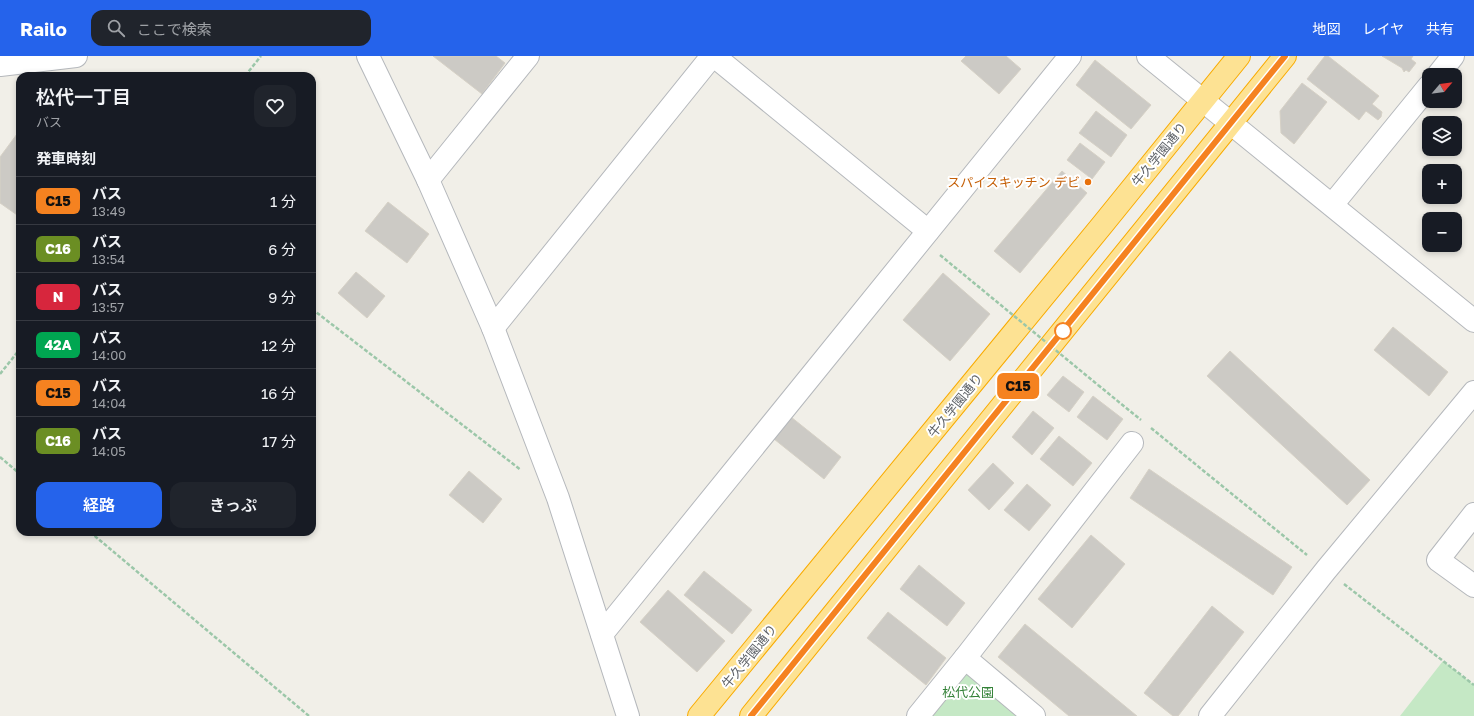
<!DOCTYPE html>
<html lang="ja">
<head>
<meta charset="utf-8">
<style>
  :root { --surface:#171b24; --page:#20242c; --text:#f1f3f6; --muted:#9ea1a6; --line:#363941; --accent:#2563eb }
  body { margin:0; font-family:"Golos Text","Noto Sans JP",sans-serif; background:var(--page); color:var(--text); height:100vh; display:flex; flex-direction:column; font-size:15px; white-space:nowrap }
  * { box-sizing:border-box; margin:0 }
  p { font-size:13px; color:var(--muted) }
  .icon { flex:none; width:22px; height:22px; fill:none; stroke:currentColor; stroke-width:2; stroke-linecap:round; stroke-linejoin:round }
  .map { position:relative; flex:1; overflow:hidden }
  .drawer { position:absolute; left:16px; top:16px; width:300px; height:464px; display:flex; flex-direction:column; background:var(--surface); border-radius:12px; box-shadow:0 2px 6px #0003 }
  .drawer>* { flex:none }
  .badge { padding:0 8px; border-radius:6px; font-size:14px; line-height:26px }
  .needle { width:26px; rotate:61deg }
  .fabs { position:absolute; left:1422px; top:12px; display:grid; gap:8px }
  .fabs a { display:grid; place-items:center; width:40px; height:40px; border-radius:8px; background:var(--surface); box-shadow:0 2px 6px #0003; font-size:20px }
  .map>.badge { position:absolute; translate:-50% -50%; box-shadow:0 0 0 2px #fff }
  h2 { padding:0 20px; font-size:15px; line-height:36px }
  .round { display:grid; place-items:center; flex:none; width:42px; height:42px; border-radius:12px; background:var(--page) }
  .overview { display:flex; align-items:center; justify-content:space-between; height:68px; padding:0 20px }
  h1 { font-size:19px; font-weight:600; line-height:30px }
  .primary-button { display:flex; gap:8px; margin-top:auto; padding:8px 20px }
  .primary-button a { flex:1; height:46px; border-radius:12px; background:var(--accent); color:#fff; font-size:16px; font-weight:600; line-height:46px; text-align:center }
  .primary-button a+a { background:var(--page); color:var(--text) }
  ul { padding:0; list-style:none }
  li { display:flex; align-items:center; gap:12px; height:48px; padding:0 20px; border-top:1px solid var(--line) }
  li div { flex:1 }
  li b { display:block; font-size:15px }
  li em { font-style:normal }
  li .badge { min-width:44px; font-weight:700; text-align:center }
  header { display:flex; align-items:center; gap:24px; box-sizing:border-box; height:56px; padding:0 20px; background:var(--accent); color:#fff }
  header strong { font-size:19px }
  nav { display:flex; gap:22px; margin-inline-start:auto; font-size:14px }
  .search { width:280px; height:36px; background:var(--page); display:flex; align-items:center; gap:10px; box-sizing:border-box; padding:0 14px; border-radius:12px; color:var(--muted); font-size:15px }
  .map>svg:first-child { display:block }
</style>
</head>
<body>
<header>
<strong>Railo</strong>
<div class="search"><svg class="icon" aria-label="search" viewBox="0 0 24 24"><circle cx="10" cy="10" r="6"/><path d="M15 15l6 6"/></svg>ここで検索</div>
<nav><a>地図</a><a>レイヤ</a><a>共有</a></nav>
</header>
<div class="map">
<svg width="1474" height="660" viewBox="0 0 1474 660">
  <rect width="100%" height="100%" fill="#f1efe8"/>
  <!-- green -->
  <g fill="#c5e8c5">
    <path d="M965 602 1035 660H918Z"/>
    <path d="M1443 605 1474 629V660H1400Z"/>
  </g>
  <!-- building -->
  <g fill="#cccac5" stroke="#d6d1c6">
    <path d="M433 0H496L505 7 482 38Z"/>
    <path d="M966 0H1006L1021 13 999 38 961 5Z"/>
    <path d="M1325 0H1328L1379 40 1372 48 1382 56 1381 61 1378 64 1366 55 1359 64 1307 23Z"/>
    <path d="M1382 0H1413L1411 3 1416 7 1409 16 1406 14 1404 16 1402 12Z"/>
    <path d="M1095 4 1151 49 1131 73 1076 29Z"/>
    <path d="M1302 27 1327 46 1294 88 1281 77 1280 55Z"/>
    <path d="M1096 55 1127 79 1111 101 1079 77Z"/>
    <path d="M17 78 20 81V161L0 147V101Z"/>
    <path d="M1080 87 1105 106 1092 123 1067 104Z"/>
    <path d="M1062 115 1087 137 1020 217 994 195Z"/>
    <path d="M388 146 429 178 407 207 365 175Z"/>
    <path d="M356 216 385 240 367 262 338 237Z"/>
    <path d="M943 217 990 258 950 305 903 264Z"/>
    <path d="M1393 271 1448 316 1429 340 1374 294Z"/>
    <path d="M1230 295 1370 424 1347 449 1207 320Z"/>
    <path d="M1063 320 1084 336 1069 356 1047 339Z"/>
    <path d="M1093 340 1123 363 1107 384 1077 361Z"/>
    <path d="M1033 355 1054 372 1032 399 1012 381Z"/>
    <path d="M791 361 841 401 824 423 774 383Z"/>
    <path d="M1059 380 1092 407 1073 430 1040 403Z"/>
    <path d="M993 407 1014 427 989 454 968 434Z"/>
    <path d="M1149 413 1292 511 1273 539 1130 442Z"/>
    <path d="M469 415 502 443 483 467 449 439Z"/>
    <path d="M1027 428 1051 449 1029 475 1004 454Z"/>
    <path d="M1091 479 1125 508 1072 572 1038 543Z"/>
    <path d="M919 509 965 547 947 570 900 533Z"/>
    <path d="M704 515 752 554 732 578 684 539Z"/>
    <path d="M668 534 725 585 697 616 640 566Z"/>
    <path d="M1212 550 1244 576 1178 660H1173L1144 637Z"/>
    <path d="M888 556 946 602 926 629 867 582Z"/>
    <path d="M1025 568 1137 660H1069L998 601Z"/>
  </g>
  <g fill="none" stroke-linecap="round" stroke-linejoin="round">
    <!-- minor casing -->
    <g stroke="#b5b8bc" stroke-width="24">
      <g id="minor">
        <path d="M368 0 428 124 493 272 558 442 628 660"/>
        <path d="M714 0 928 175"/>
        <path d="M1148 0 1474 265"/>
        <path d="M0 9 76 0"/>
        <path d="M1438 19 1453 0"/>
        <path d="M428 124 528 0"/>
        <path d="M1332 149 1429 30"/>
        <path d="M493 272 712 0"/>
        <path d="M1474 458 1438 504 1474 530"/>
        <path d="M602 578 1070 0"/>
        <path d="M965 602 1132 387"/>
        <path d="M918 660 965 602 1034 660"/>
        <path d="M1210 660 1326 514 1474 336"/>
      </g>
    </g>
    <!-- highway casing -->
    <g stroke="#f9ab00" stroke-width="24">
      <g id="highway">
        <path d="M699 660 1103 168 1239 0"/>
        <path d="M751 660 1285 0"/>
      </g>
    </g>
    <!-- path -->
    <g stroke="#9cc7a9" stroke-width="2.5" stroke-dasharray="4 2" stroke-linecap="butt">
      <path d="M245 20 261 0"/>
      <path d="M312 253 521 414"/>
      <path d="M0 318 20 293"/>
      <path d="M1098 329 1141 364"/>
      <path d="M1151 372 1307 499"/>
      <path d="M0 401 20 418"/>
      <path d="M90 476 309 660"/>
      <path d="M1344 528 1474 629"/>
    </g>
    <!-- minor -->
    <use href="#minor" stroke="#fff" stroke-width="22"/>
    <!-- highway -->
    <use href="#highway" stroke="#fde293" stroke-width="22"/>
    <!-- path-bridge -->
    <path stroke="#9cc7a9" stroke-width="2.5" stroke-dasharray="4 2" stroke-linecap="butt" d="M940 199 1098 329"/>
  </g>
  <g fill="none" stroke-linecap="round" stroke-linejoin="round">
    <!-- line casing -->
    <g stroke="#fff" stroke-width="9">
      <path id="line" d="M751 660 1285 0"/>
    </g>
    <!-- line -->
    <use href="#line" stroke="#f58220" stroke-width="6"/>
  </g>
  <!-- markers -->
  <circle fill="#e8710a" stroke="#fff" stroke-width="1.5" cx="1088" cy="126" r="4"/>
  <circle fill="#fff" stroke="#f58220" stroke-width="2" cx="1063" cy="275" r="8"/>
  <g text-anchor="middle" dominant-baseline="central" stroke-width="4" stroke-linejoin="round" paint-order="stroke">
    <!-- street labels -->
    <g font-size="13" fill="#5f6368" stroke="#fff">
      <text transform="translate(1159 98) rotate(-51)">牛久学園通り</text>
      <text transform="translate(955 349) rotate(-51)">牛久学園通り</text>
      <text transform="translate(749 600) rotate(-51)">牛久学園通り</text>
    </g>
    <!-- food labels -->
    <g font-size="13" fill="#c56008" stroke="#fff" text-anchor="end">
      <text x="1080" y="126">スパイスキッチン デビ</text>
    </g>
    <!-- park labels -->
    <g font-size="13" fill="#348238" stroke="#fff">
      <text x="968" y="636">松代公園</text>
    </g>
  </g>
</svg>
<div class="fabs">
<a><svg class="needle" viewBox="-14 -14 28 28"><path d="M0-13l5 13h-10z" fill="#e53935"/><path d="M0 13l5-13h-10z" fill="#9ea1a6"/></svg></a>
<a><svg class="icon" aria-label="layers" viewBox="0 0 24 24"><path d="M12 4l9 5-9 5-9-5zM3 14l9 5 9-5"/></svg></a>
<a>+</a>
<a>−</a>
</div>
<b class="badge" style="left:1018px;top:330px;background:#f58220;color:#111">C15</b>
<section class="drawer">
<div class="overview"><div><h1>松代一丁目</h1><p>バス</p></div><a class="round"><svg class="icon" aria-label="heart" viewBox="0 0 24 24"><path d="M12 20l-8-8c-3-5 5-10 8-4 3-6 11-1 8 4z"/></svg></a></div>
<h2>発車時刻</h2>
<ul>
<li><span class="badge" style="background:#f58220;color:#111">C15</span><div><b>バス</b><p>13:49</p></div><em>1 分</em></li>
<li><span class="badge" style="background:#6b8e23;color:#fff">C16</span><div><b>バス</b><p>13:54</p></div><em>6 分</em></li>
<li><span class="badge" style="background:#d7263d;color:#fff">N</span><div><b>バス</b><p>13:57</p></div><em>9 分</em></li>
<li><span class="badge" style="background:#00a651;color:#fff">42A</span><div><b>バス</b><p>14:00</p></div><em>12 分</em></li>
<li><span class="badge" style="background:#f58220;color:#111">C15</span><div><b>バス</b><p>14:04</p></div><em>16 分</em></li>
<li><span class="badge" style="background:#6b8e23;color:#fff">C16</span><div><b>バス</b><p>14:05</p></div><em>17 分</em></li>
</ul>
<div class="primary-button"><a>経路</a><a>きっぷ</a></div>
</section>
</div>
</body>
</html>
